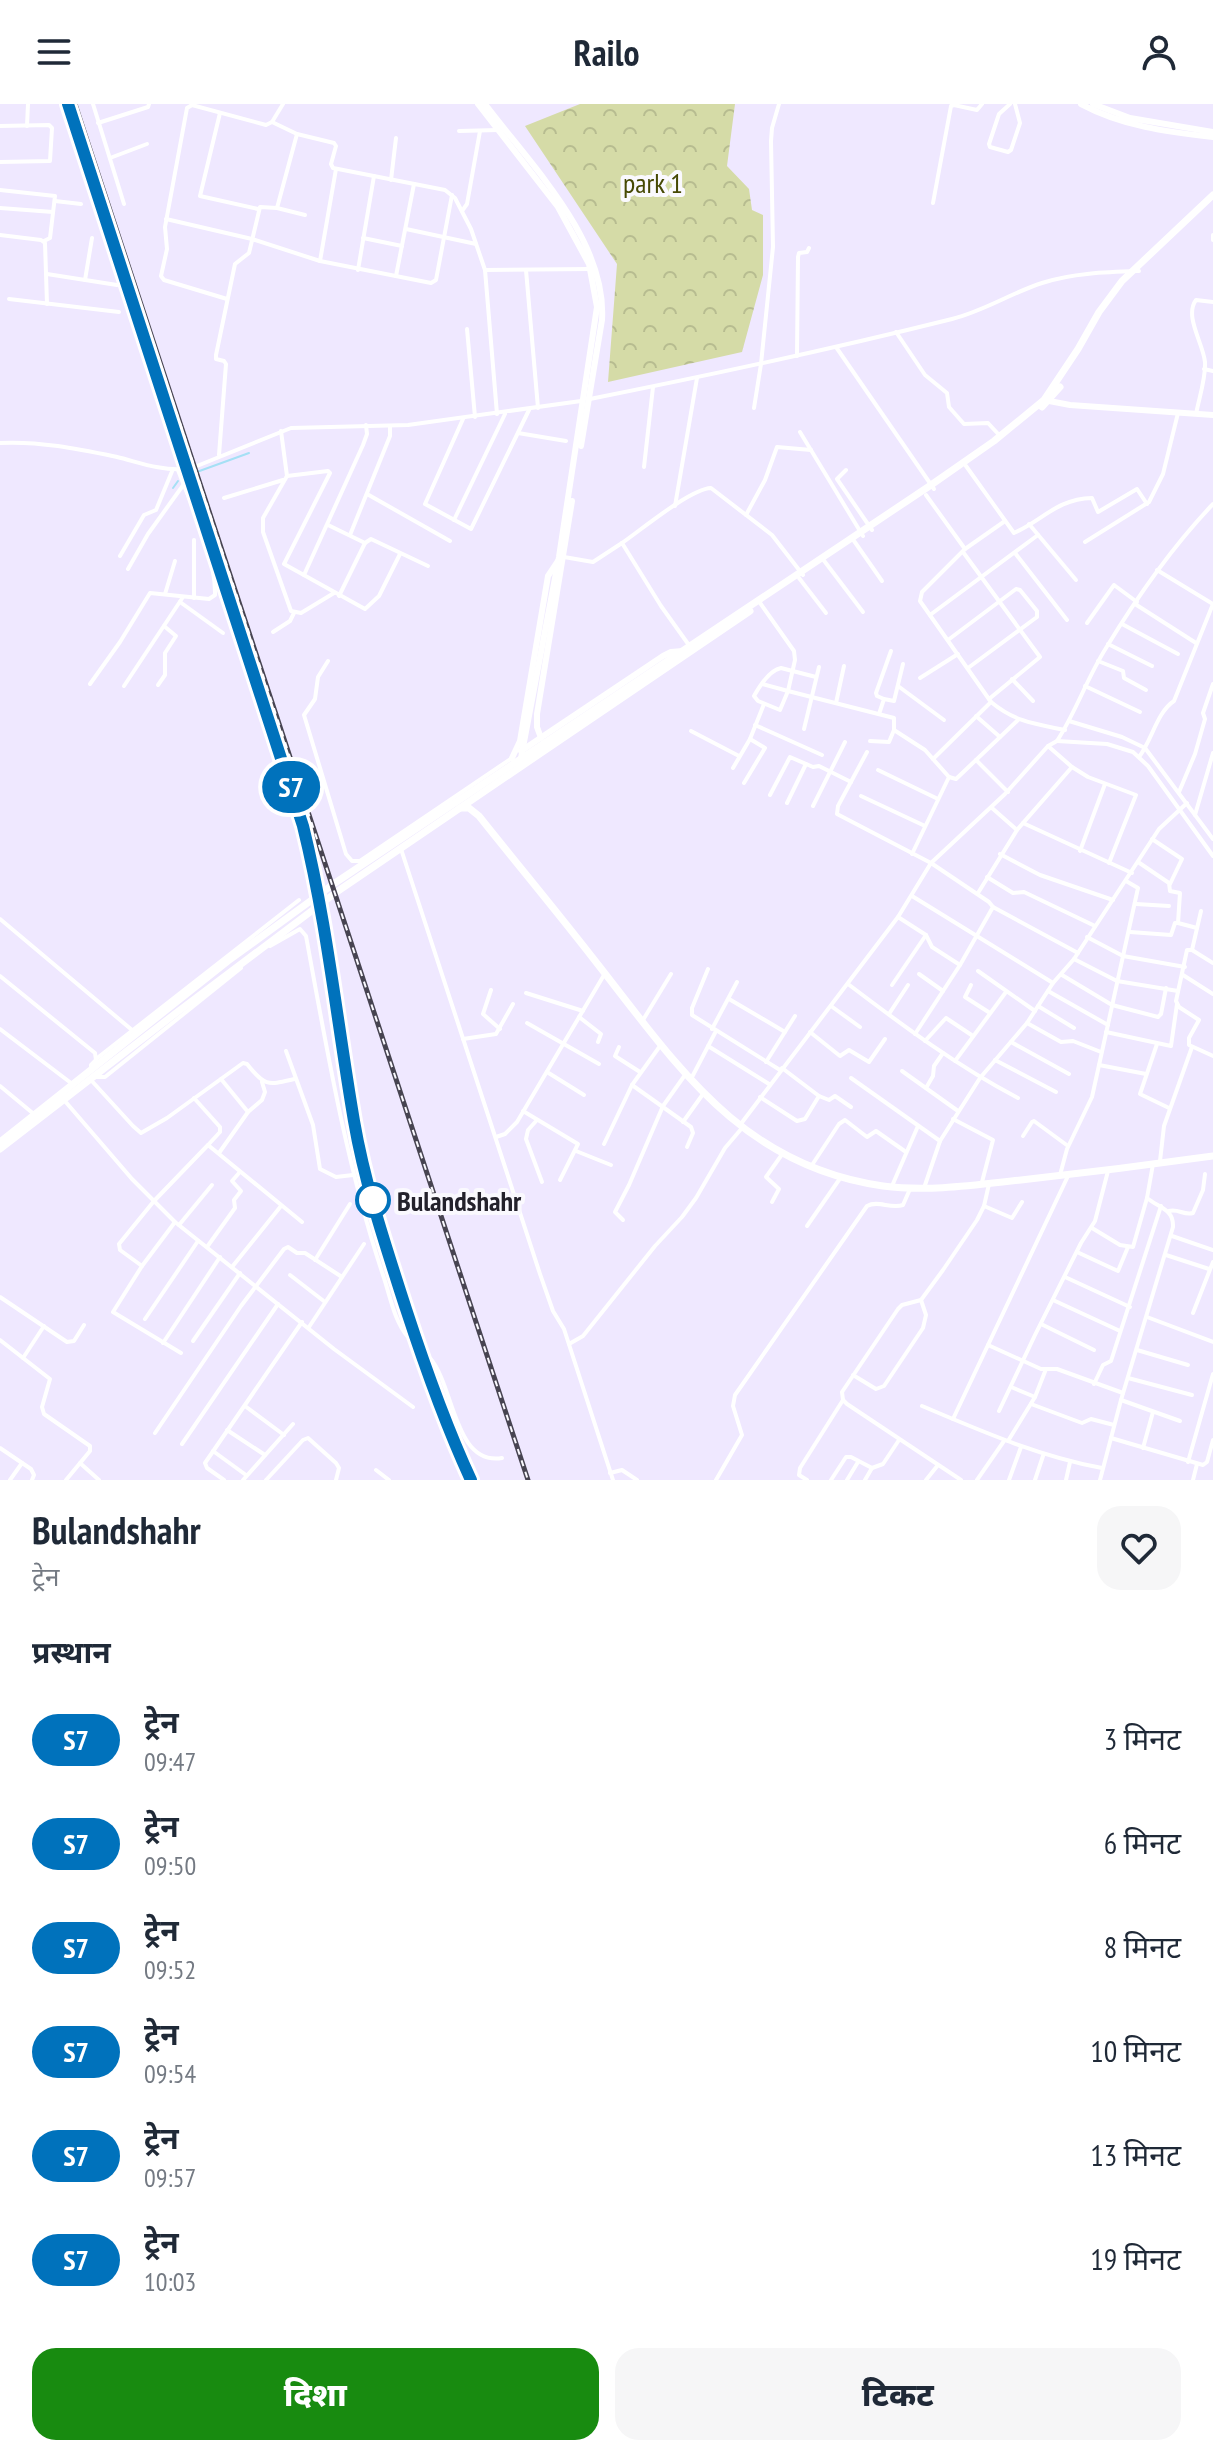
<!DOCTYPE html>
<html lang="hi">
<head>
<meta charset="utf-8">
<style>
  :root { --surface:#fff; --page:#f6f6f7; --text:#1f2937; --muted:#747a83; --accent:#188b10 }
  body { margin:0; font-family:"PT Sans Narrow","Noto Sans Devanagari",sans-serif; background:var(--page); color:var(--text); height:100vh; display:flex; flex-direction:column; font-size:30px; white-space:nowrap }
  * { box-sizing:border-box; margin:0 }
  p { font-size:26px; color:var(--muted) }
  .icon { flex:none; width:44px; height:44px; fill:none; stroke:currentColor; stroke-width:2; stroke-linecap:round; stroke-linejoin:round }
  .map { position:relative; height:1376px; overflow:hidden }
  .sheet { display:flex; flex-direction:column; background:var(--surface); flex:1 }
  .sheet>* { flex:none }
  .badge { padding:0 16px; border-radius:26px; font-size:28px; line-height:52px }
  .map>.badge { position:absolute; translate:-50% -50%; box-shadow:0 0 0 4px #fff }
  h2 { padding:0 32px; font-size:30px; line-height:72px }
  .round { display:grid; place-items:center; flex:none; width:84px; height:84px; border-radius:24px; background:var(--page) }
  .overview { display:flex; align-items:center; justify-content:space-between; height:136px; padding:0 32px }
  h1 { font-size:38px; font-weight:800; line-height:60px }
  .cta { display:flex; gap:16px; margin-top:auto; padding:16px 32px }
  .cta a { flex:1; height:92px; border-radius:24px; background:var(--accent); color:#fff; font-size:32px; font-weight:800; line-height:92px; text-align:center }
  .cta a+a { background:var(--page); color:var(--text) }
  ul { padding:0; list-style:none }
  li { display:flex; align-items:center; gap:24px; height:104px; padding:0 32px }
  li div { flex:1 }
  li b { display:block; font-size:30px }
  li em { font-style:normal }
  li .badge { min-width:88px; font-weight:700; text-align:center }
  header { display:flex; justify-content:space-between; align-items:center; height:104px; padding:0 32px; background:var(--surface); font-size:36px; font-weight:800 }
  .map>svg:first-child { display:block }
</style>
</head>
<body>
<header><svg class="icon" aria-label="menu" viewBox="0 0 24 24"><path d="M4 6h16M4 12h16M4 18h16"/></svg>Railo<svg class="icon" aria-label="person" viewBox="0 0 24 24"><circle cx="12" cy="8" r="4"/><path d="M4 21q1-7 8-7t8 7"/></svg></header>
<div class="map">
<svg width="1213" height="1376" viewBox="0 0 1213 1376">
  <defs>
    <pattern id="park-crowns" width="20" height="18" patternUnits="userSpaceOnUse" patternTransform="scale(2)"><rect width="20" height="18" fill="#d5dba7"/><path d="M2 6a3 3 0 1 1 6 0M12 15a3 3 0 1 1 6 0" fill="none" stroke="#b7bc90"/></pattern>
  </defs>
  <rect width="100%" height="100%" fill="#efe8ff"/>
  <!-- park -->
  <path fill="url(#park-crowns)" d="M580 0H735L727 62 749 85 752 106 763 111V171L742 248 608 278 617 160 525 22Z"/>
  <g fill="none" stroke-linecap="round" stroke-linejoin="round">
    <!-- stream -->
    <g stroke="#a5e0f5" stroke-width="2">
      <path d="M183 373 249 349"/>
      <path d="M173 384 178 377"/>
    </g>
    <!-- minor-tunnel -->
    <path stroke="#c6c0d5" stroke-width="4" stroke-dasharray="4 2" stroke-linecap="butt" d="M408 1233 430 1254"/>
    <!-- minor -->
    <g stroke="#fff" stroke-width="4">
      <path d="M93 0 124 100"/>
      <path d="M283 0 272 18 297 30"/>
      <path d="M1010 0 999 10 989 40 990 43 1008 48 1011 46 1020 19 1015 0"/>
      <path d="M220 9 200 92 258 105"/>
      <path d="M98 19 148 3 149 0"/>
      <path d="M0 22 49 21 52 24 50 57 0 58"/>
      <path d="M27 22 28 0"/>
      <path d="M459 27 498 26"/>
      <path d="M110 54 147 40"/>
      <path d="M391 76 396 34"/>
      <path d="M0 86 55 92 50 134 44 137"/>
      <path d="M55 97 81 100"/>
      <path d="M933 99 951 2 954 1 977 6 982 0"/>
      <path d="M0 104 53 108"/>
      <path d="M277 104 305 111"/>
      <path d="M462 107 467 100 480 27"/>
      <path d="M166 115 252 135 320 157 431 179 436 176 452 91"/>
      <path d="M406 125 476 140"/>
      <path d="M0 131 41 136 45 139 47 200"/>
      <path d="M1213 131V136"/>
      <path d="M363 134 402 142"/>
      <path d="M320 157 336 65"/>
      <path d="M358 166 374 72"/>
      <path d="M485 166 590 165"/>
      <path d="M526 166 538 304"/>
      <path d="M47 170 117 181"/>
      <path d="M396 172 414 80"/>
      <path d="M85 176 92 134"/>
      <path d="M9 195 119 208"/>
      <path d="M227 195 164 176 161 172 167 145 165 123 187 4 192 1 266 21 272 18"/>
      <path d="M467 225 475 313"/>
      <path d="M896 228 925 271 947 289 949 303 964 320 988 319 1000 332"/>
      <path d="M836 243 934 385"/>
      <path d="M797 252 798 153 799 149 807 148 809 144"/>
      <path d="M1204 265 1213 267"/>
      <path d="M590 295C711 271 832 245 952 215 984 207 1011 189 1042 179 1072 169 1107 168 1139 167"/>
      <path d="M754 304 761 260 773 143 771 37 772 24 779 0"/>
      <path d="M1196 310C1199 294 1206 274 1205 258 1203 239 1184 212 1196 196L1213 198"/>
      <path d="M463 315 425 400 471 425 529 306"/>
      <path d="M281 327 287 372 263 414V428L291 507 301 509 334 489"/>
      <path d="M800 328 863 432"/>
      <path d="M518 329 566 337"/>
      <path d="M0 339C40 337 78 345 117 353 138 358 161 367 184 365"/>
      <path d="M219 351 226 260 224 257 216 255V251L235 160 249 149 260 103 277 104 297 30 334 39 336 42 331 60 333 64 445 86 455 94 471 125 485 166 497 310"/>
      <path d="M197 362 291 324 408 321 581 297"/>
      <path d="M966 362 1014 429C1043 416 1057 395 1092 394L1098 408 1137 385 1147 400"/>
      <path d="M644 363 653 283"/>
      <path d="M190 364 193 363"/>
      <path d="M846 366 837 375 872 426"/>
      <path d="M287 372 328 367 330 369 284 460 365 505 379 492 400 450"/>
      <path d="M367 390 450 437"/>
      <path d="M926 391 965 445 922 488 920 497 991 598C1015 618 1035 620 1065 626"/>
      <path d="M224 394 283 376"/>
      <path d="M675 402 697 274"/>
      <path d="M746 411 765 376 777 343 811 346"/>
      <path d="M454 416 505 310"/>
      <path d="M1029 420 1076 476"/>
      <path d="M328 421 365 439 371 435 428 462"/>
      <path d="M350 431 390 332V322"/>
      <path d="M852 434 882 477"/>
      <path d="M194 436V494"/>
      <path d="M1085 438 1149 398 1163 370 1178 309"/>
      <path d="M622 439C641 426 690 385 711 384L772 431 803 471"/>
      <path d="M965 445 1005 417"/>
      <path d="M963 448 1040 553 989 595"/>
      <path d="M1015 449 1067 516"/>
      <path d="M120 452 144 411 156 406 173 365"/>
      <path d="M564 453 593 458 622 439 661 502 691 544"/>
      <path d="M822 454 863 508"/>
      <path d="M128 465 148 430 184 380"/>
      <path d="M1157 466 1213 500"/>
      <path d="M304 471 363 341 367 330 366 321"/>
      <path d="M799 474 826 509"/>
      <path d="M165 490 175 457"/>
      <path d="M339 492 365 439"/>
      <path d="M758 496 794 547 795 556 788 587 894 614V626L925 646 949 673"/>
      <path d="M180 498 223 529"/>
      <path d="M1135 500 1196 539"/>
      <path d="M930 511 1038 431"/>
      <path d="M1087 519 1114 481 1137 498"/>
      <path d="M1122 520 1178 550"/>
      <path d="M273 528 290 517 294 509"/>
      <path d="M948 536 1016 485 1020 486 1037 507V513L968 564"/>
      <path d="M1108 540 1152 562"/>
      <path d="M328 557 318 573 315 595 304 611 346 750 352 757H360L512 654"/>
      <path d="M1098 557 1123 567 1124 574 1146 586"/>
      <path d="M920 574 958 550"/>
      <path d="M1012 575 1033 597"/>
      <path d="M90 580 120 538 150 489 209 495 215 491C216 452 192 403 178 366"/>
      <path d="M762 580 788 587 780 606 758 597 754 592C759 583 770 566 781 564L816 573"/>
      <path d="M158 581 165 571V549L176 532 164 522"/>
      <path d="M124 582 183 493"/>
      <path d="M898 582 944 616"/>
      <path d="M1085 582 1140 608"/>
      <path d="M884 595 894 597 903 560"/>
      <path d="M836 599 844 562"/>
      <path d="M879 610 884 595 877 592 876 589 891 547"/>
      <path d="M976 612 1000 633"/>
      <path d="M1069 617 1122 633 1145 644 1213 735"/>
      <path d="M755 621 822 651"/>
      <path d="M804 625 819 563"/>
      <path d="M691 627 739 652"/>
      <path d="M870 637 889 638 894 626"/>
      <path d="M1057 637 1107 640 1133 648 1148 662 1213 752"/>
      <path d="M1048 642 1072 663"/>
      <path d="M867 648 838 702 837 710 931 759 989 798 993 803 960 861 915 930"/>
      <path d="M1139 653C1152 636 1157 608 1174 597L1213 500"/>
      <path d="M933 655 991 598"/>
      <path d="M976 656 1008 688"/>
      <path d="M733 664 750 635 764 600"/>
      <path d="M878 666 938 695"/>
      <path d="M949 673 956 675 1018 616"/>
      <path d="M744 679 765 644 750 635"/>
      <path d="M1179 688 1195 650 1205 615 1203 609 1213 580"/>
      <path d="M770 691 790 653 813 663 819 662 851 678"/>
      <path d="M861 692 925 722"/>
      <path d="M787 699 806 660"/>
      <path d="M813 702 845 638"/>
      <path d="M992 704 1017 726"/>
      <path d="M1195 711 1213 649"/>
      <path d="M1023 719 1132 769"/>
      <path d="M1152 735 1182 755 1170 780"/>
      <path d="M401 745 540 1170 553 1207 564 1225 613 1376"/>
      <path d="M1080 747 1105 680"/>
      <path d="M912 750 949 673"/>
      <path d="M1000 750 1040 771 1113 796"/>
      <path d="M1138 758 1169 779 1170 787 1180 789 1178 819 1197 824"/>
      <path d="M987 773 1013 789 1024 788 1095 822"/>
      <path d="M978 789 1017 726 1072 663 1088 673 1136 691 1109 759"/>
      <path d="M912 792 1053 879"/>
      <path d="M1136 800 1169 802"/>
      <path d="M993 803 1078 849"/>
      <path d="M898 813 926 831 932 843 960 861"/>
      <path d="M0 815 132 926"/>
      <path d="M1130 828 1171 831 1175 819H1178"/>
      <path d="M1087 833 1123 852 1185 863"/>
      <path d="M270 842 300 825 306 832C327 946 346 1060 383 1171 390 1191 394 1217 408 1233"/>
      <path d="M1192 846 1201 807"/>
      <path d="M1074 855 1117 877 1178 887"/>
      <path d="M1213 859 1192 846H1187L1176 897 1179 903 1199 916 1189 934V941L1213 952"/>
      <path d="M708 865 692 904V911L780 966"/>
      <path d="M978 867 1035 907"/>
      <path d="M919 870 943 887"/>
      <path d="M1062 871 1112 901 1158 913 1161 910 1166 884"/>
      <path d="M1183 871 1213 890"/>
      <path d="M0 872 95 949 96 956 91 961V966"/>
      <path d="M848 880C902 921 957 962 1018 994"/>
      <path d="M892 881 926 831"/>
      <path d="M971 881 965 893 990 909"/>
      <path d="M491 886 483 910 500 925"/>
      <path d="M1048 887 1108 921"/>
      <path d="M526 889 583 907"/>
      <path d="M729 895 785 928"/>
      <path d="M831 902 860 923"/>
      <path d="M1038 902 1074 924"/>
      <path d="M889 910 908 881"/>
      <path d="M579 913 601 930 598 938"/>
      <path d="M643 916 671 870"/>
      <path d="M527 919 599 960"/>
      <path d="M1027 919 1061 938 1073 937 1101 948"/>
      <path d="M0 925 71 979"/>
      <path d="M712 925 737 878"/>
      <path d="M810 928 840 952 849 946 869 958 885 935"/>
      <path d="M1106 928 1171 942 1177 900"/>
      <path d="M463 935 496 930 513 900"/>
      <path d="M925 937 946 914 973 932"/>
      <path d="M1011 938 1069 970"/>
      <path d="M1157 940 1140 990 1169 1004"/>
      <path d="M708 942 769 980"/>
      <path d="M619 943 615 952 640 968"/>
      <path d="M286 947 313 1021 320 1065 336 1073 353 1071"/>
      <path d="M96 955 299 796"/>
      <path d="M995 956 1056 988"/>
      <path d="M955 957 1006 888"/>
      <path d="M766 958 795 912"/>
      <path d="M1099 961 1146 970"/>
      <path d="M902 967 958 1007"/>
      <path d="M547 968 584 991"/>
      <path d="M96 973H105L241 864"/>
      <path d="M851 974 940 1037"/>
      <path d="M90 975 133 1022 141 1029 167 1014 243 959 247 960C265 983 268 981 295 975"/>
      <path d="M221 975 248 1008"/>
      <path d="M691 975 716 927"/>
      <path d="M632 981 691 1023 693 1029 687 1043"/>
      <path d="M0 982 35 1011"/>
      <path d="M926 984 933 972 934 962 943 949"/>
      <path d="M819 992 829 996 835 992 851 1003"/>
      <path d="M760 993 797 1017 805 1015 819 992 782 964"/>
      <path d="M194 994 220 1023V1028L208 1041"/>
      <path d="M64 996 132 1075 175 1118 334 1245 413 1303"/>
      <path d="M523 1007 578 1040 560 1076"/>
      <path d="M953 1015 993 1036 982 1078"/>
      <path d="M537 1016 528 1026 526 1035 542 1078"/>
      <path d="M683 1018 703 990"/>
      <path d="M740 1021 898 813 931 759 1005 690 1048 642 1057 637C1076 608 1087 574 1106 544 1137 493 1172 443 1213 400"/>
      <path d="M1023 1032 1032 1018 1034 1017 1068 1042"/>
      <path d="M496 1033 505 1030 517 1018 604 871"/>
      <path d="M604 1040 632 981 660 942"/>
      <path d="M576 1047 611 1061"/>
      <path d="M219 1049 248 1008 262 996 265 988 262 978"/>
      <path d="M1160 1057 1164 1022 1192 943"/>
      <path d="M812 1061 839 1020 845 1016 867 1033 876 1027 906 1048"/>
      <path d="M1060 1071 1067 1045 1092 993 1138 784 1126 777"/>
      <path d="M892 1082 918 1022"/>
      <path d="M924 1084 940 1037 980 974 1027 919 1053 879 1074 855 1159 725 1187 699"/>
      <path d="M772 1098 779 1085 766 1073 783 1049"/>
      <path d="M984 1102 1012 1114 1022 1098"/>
      <path d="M1169 1107C1178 1104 1184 1112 1193 1109L1203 1086 1205 1070"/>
      <path d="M623 1116 615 1108 629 1081 663 1002 685 971"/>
      <path d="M175 1118 142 1162 113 1208 181 1249"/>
      <path d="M179 1121 212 1081"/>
      <path d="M807 1122 841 1073"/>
      <path d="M1092 1124 1120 1141 1133 1143 1147 1094"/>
      <path d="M1172 1132 1213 1146"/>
      <path d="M207 1143 235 1104 234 1096 241 1087 232 1077 239 1069"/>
      <path d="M1077 1148 1118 1167 1128 1143"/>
      <path d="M1166 1151 1209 1165"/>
      <path d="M315 1156 350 1100"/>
      <path d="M142 1162 120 1146 119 1140 154 1097 208 1041 302 1118"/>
      <path d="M232 1163 281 1102"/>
      <path d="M290 1171 325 1198"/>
      <path d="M1065 1173 1130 1203"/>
      <path d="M0 1193 67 1238 74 1237 84 1221"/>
      <path d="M1053 1196 1120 1227"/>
      <path d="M1193 1209 1213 1158"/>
      <path d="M1147 1213 1213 1238"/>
      <path d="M145 1215 198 1137"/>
      <path d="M1041 1220 1094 1246"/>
      <path d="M309 1223 364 1140"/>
      <path d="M0 1236 50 1275 42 1303 44 1310 90 1342V1347L66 1376"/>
      <path d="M193 1237 240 1169"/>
      <path d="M163 1239 220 1153"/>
      <path d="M569 1240 583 1232 655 1142 682 1113 696 1094 725 1044 742 1024"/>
      <path d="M988 1241 1041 1265H1057L1123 1289"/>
      <path d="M1137 1246 1188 1261"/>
      <path d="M23 1254 44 1222"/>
      <path d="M430 1254C454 1281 454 1362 502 1354"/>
      <path d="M853 1271 876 1285 884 1282 923 1224 926 1211 921 1196"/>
      <path d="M1128 1274 1192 1291"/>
      <path d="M1094 1280 1103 1261 1111 1257 1161 1102"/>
      <path d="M1011 1283 1035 1293"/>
      <path d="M1121 1296 1180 1317"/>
      <path d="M1031 1300 1082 1319 1091 1315 1114 1321"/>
      <path d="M245 1302 284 1331"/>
      <path d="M922 1302C981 1327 1038 1352 1102 1364"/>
      <path d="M999 1307 1035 1231 1081 1139 1095 1117 1108 1067"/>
      <path d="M953 1315 1068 1072"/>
      <path d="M227 1326 265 1351"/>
      <path d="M155 1329 241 1202 284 1145 288 1143 297 1149H305L342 1173"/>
      <path d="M1111 1334 1203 1361 1207 1358 1213 1336"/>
      <path d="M1008 1337 1035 1293 1046 1265"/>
      <path d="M182 1340 278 1200"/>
      <path d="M0 1344 31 1365 34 1371 32 1376"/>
      <path d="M1143 1344 1153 1308"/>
      <path d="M213 1347 246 1371"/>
      <path d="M1188 1358 1213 1270"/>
      <path d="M80 1359 99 1376"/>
      <path d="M376 1366 389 1376"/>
      <path d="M610 1369 622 1366 637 1376"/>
      <path d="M10 1376 22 1359"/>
      <path d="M224 1376 207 1364 205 1359 302 1218"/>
      <path d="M243 1376 293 1320"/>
      <path d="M266 1376 303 1336 308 1334 336 1359 339 1364 336 1376"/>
      <path d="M716 1376 742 1331 733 1302 735 1291 867 1102C878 1096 890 1105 903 1101L910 1085"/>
      <path d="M807 1376 799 1371 800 1364 843 1296"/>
      <path d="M831 1376 846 1353H851L872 1364 883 1360 899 1336"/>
      <path d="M847 1376 858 1358"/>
      <path d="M865 1376 872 1364"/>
      <path d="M926 1376 938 1361"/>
      <path d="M961 1376 847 1300 843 1296 842 1288 898 1205 902 1201 921 1196 943 1166 977 1116 984 1102 989 1080"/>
      <path d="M977 1376 1004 1337"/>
      <path d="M1009 1376 1021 1343"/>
      <path d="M1035 1376 1043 1352"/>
      <path d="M1066 1376 1070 1358"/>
      <path d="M1100 1376 1121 1296 1173 1123C1174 1105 1159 1104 1147 1094L1153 1060"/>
      <path d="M1193 1376 1197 1360"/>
    </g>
    <!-- tertiary -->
    <g stroke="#fff" stroke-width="6">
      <path d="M478 0 558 103 589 160 597 203 559 453 521 654"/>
      <path d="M485 0C530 60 607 136 602 216L581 342"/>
      <path d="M1081 0C1122 22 1167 28 1213 33"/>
      <path d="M1093 0 1130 14 1213 28"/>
      <path d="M1044 296 1070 301 1213 311"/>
      <path d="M541 634 537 623V610L572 397"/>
      <path d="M521 647 663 552 671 548 683 547"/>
      <path d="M512 654 520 637 548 472 558 457"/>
    </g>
    <!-- primary -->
    <g stroke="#fff" stroke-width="7">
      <path d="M1042 303 1060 283"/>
      <path d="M460 704H469L479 712C518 761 558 809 596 858 677 961 741 1062 883 1082 929 1088 975 1081 1021 1076 1085 1069 1149 1061 1213 1052"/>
      <path d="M0 1038 228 857 335 779 931 381 994 337 1044 296 1078 245 1099 208 1122 177 1213 91"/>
      <path d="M0 1045 176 909 338 787 750 507"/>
    </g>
    <!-- rail casing -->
    <g stroke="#474451" stroke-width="5">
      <g id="rail">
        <path d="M75 0 528 1376"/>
        <path d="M306 734 325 824 354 1019 375 1105 429 1272 471 1376"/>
      </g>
    </g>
    <!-- rail -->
    <use href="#rail" stroke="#faf9fe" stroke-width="2" stroke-dasharray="6" stroke-linecap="butt"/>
  </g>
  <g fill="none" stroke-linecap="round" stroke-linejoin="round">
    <!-- line casing -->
    <g stroke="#fff" stroke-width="18">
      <path id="line" d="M68 0 303 722C327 819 337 918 354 1017 365 1081 386 1143 406 1205 425 1263 445 1320 471 1376"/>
    </g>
    <!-- line -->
    <use href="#line" stroke="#0072bc" stroke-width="12"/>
  </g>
  <!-- markers -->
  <circle fill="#fff" stroke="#0072bc" stroke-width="4" cx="373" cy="1096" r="16"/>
  <g text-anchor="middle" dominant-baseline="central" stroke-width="8" stroke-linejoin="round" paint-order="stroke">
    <!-- park labels -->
    <g font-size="28" fill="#464904" stroke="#faf9fe">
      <text x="653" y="78">park 1</text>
    </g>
    <!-- stop labels -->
    <g font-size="28" font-weight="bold" fill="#23212b" stroke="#faf9fe" text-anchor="start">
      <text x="397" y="1096">Bulandshahr</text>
    </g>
  </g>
</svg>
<b class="badge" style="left:291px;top:683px;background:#0072bc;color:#fff">S7</b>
</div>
<section class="sheet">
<div class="overview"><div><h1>Bulandshahr</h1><p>ट्रेन</p></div><a class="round"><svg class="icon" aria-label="heart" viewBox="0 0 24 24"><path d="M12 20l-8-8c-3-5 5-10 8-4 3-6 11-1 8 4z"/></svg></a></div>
<h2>प्रस्थान</h2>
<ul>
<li><span class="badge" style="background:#0072bc;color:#fff">S7</span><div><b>ट्रेन</b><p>09:47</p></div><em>3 मिनट</em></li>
<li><span class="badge" style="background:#0072bc;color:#fff">S7</span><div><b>ट्रेन</b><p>09:50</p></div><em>6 मिनट</em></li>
<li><span class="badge" style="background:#0072bc;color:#fff">S7</span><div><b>ट्रेन</b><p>09:52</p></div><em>8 मिनट</em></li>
<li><span class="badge" style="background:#0072bc;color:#fff">S7</span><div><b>ट्रेन</b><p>09:54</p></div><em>10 मिनट</em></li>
<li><span class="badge" style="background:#0072bc;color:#fff">S7</span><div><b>ट्रेन</b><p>09:57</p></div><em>13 मिनट</em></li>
<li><span class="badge" style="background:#0072bc;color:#fff">S7</span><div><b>ट्रेन</b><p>10:03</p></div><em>19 मिनट</em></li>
</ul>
<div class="cta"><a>दिशा</a><a>टिकट</a></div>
</section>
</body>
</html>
